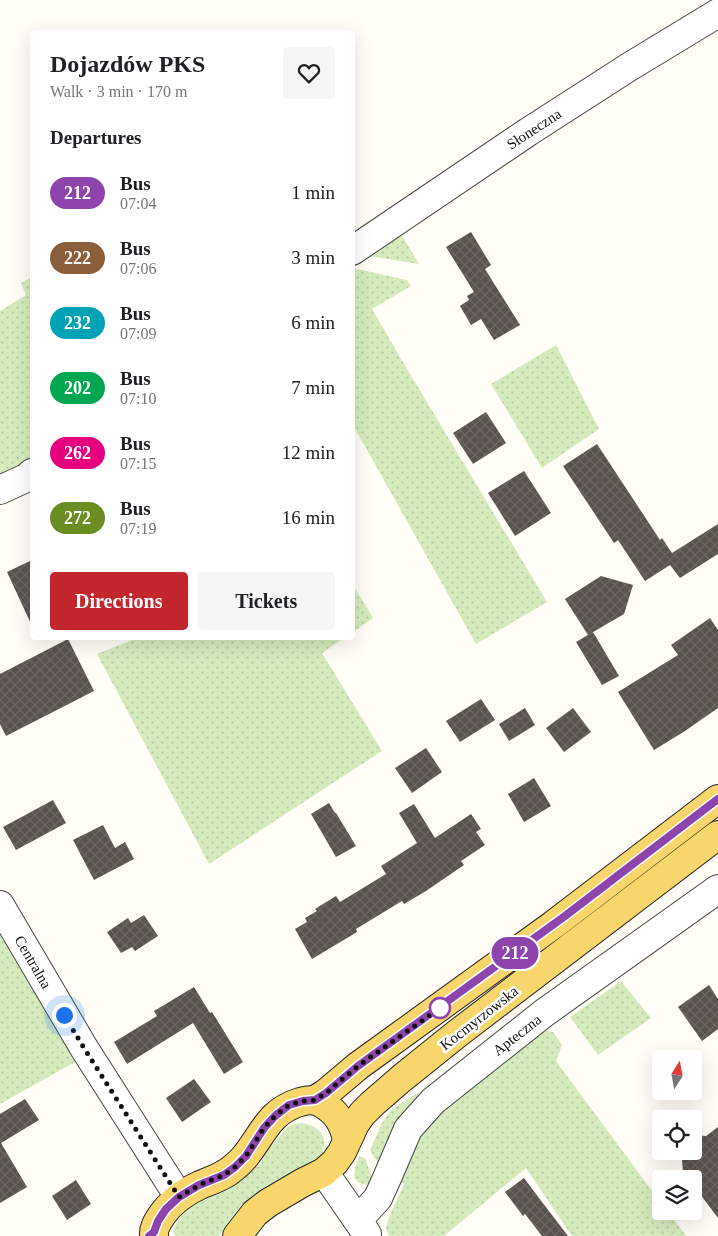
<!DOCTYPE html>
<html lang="en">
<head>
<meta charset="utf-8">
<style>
  :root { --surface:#fff; --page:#f6f6f6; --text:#202124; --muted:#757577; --accent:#c4262e }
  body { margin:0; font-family:"Times New Roman",serif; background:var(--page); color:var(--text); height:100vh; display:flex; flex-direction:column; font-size:19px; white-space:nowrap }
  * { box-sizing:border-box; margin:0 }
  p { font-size:16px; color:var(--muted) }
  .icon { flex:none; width:28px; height:28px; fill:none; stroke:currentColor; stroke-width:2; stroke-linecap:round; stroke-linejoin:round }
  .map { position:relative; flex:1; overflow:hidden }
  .panel { position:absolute; left:30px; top:30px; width:325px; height:610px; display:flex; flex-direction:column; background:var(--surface); border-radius:5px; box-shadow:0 5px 20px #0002 }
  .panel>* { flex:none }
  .badge { padding:0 10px; border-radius:16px; font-size:18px; line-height:32px }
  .needle { width:32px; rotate:11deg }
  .controls { position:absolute; left:652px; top:1050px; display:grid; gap:10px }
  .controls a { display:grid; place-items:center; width:50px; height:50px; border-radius:5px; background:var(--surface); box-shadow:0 5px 20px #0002; font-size:25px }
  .you { position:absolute; width:25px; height:25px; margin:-12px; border:4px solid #fff; border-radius:50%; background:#1a73e8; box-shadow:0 0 0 8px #1a73e833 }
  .map>.badge { position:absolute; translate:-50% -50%; box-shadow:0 0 0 2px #fff }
  h2 { padding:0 20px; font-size:19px; line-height:45px }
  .round { display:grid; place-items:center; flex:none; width:52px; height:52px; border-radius:5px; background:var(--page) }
  .summary { display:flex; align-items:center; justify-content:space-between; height:85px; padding:0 20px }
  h1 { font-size:24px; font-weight:600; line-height:38px }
  .button { display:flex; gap:10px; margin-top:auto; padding:10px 20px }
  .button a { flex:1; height:58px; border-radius:5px; background:var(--accent); color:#fff; font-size:20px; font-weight:600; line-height:58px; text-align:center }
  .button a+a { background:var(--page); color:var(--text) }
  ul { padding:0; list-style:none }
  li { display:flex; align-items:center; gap:15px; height:65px; padding:0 20px }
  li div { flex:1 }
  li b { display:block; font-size:19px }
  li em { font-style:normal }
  li .badge { min-width:55px; font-weight:700; text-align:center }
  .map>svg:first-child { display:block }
</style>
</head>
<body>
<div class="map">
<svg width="718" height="1236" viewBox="0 0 718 1236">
  <defs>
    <pattern id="grass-dots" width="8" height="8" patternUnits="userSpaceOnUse" patternTransform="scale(1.25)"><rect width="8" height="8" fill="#d5ebbd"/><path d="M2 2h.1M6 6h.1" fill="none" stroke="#b6c8a1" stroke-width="1.8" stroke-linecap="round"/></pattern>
    <pattern id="building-cross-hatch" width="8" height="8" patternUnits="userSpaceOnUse" patternTransform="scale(1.25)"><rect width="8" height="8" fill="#5a524d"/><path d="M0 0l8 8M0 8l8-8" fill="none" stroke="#6d6662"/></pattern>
  </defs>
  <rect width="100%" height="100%" fill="#fffdf5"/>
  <!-- grass -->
  <g fill="url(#grass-dots)">
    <path d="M397 227 419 264 357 254Z"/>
    <path d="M353 268 407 280 411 286 372 309 407 369 547 602 476 644 353 425Z"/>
    <path d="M32 277V468L0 485V311L26 295 21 283Z"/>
    <path d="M556 345 599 429 542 468 491 384Z"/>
    <path d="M352 583 373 618 353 632H352Z"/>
    <path d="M137 638H344L322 653 382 751 209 864 97 654Z"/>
    <path d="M7 931 84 1057 0 1104V935Z"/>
    <path d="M621 981 651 1018 598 1055 570 1017Z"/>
    <path d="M540 1030 553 1032 562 1045 556 1061 661 1203V1211H668L686 1236H572L526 1168 444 1236H389L386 1229 389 1217 404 1184 398 1179 421 1129Z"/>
    <path d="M417 1093 423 1095 382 1166 375 1159 370 1150 382 1123 390 1111Z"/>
    <path d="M300 1123C313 1124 326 1131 324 1146 323 1151 322 1156 318 1160 309 1167 291 1173 280 1178 266 1186 250 1196 239 1208 232 1216 225 1227 219 1236H175L173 1231 176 1224 185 1211 194 1205 226 1191 241 1181 260 1164 267 1151 285 1130 291 1125Z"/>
    <path d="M359 1156 365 1158 371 1175 377 1179 373 1183 366 1185 358 1182 354 1178 355 1168Z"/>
  </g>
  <!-- building -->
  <g fill="url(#building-cross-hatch)">
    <path d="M471 232 491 265 485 269 520 325 494 340 481 319 471 325 460 306 469 300 467 296 474 292 446 247Z"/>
    <path d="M486 412 506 443 473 464 453 433Z"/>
    <path d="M597 444 660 540 662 538 672 553 718 524V554L680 578 670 565 645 581 618 540 614 543 563 466Z"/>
    <path d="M524 471 551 513 515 536 488 493Z"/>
    <path d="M32 560V626L7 572Z"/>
    <path d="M601 576 633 585 624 614 588 635 565 599Z"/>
    <path d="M710 618 718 630V708L685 731 654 750 618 692 678 655 671 645Z"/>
    <path d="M593 632 619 676 602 685 576 642Z"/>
    <path d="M68 639 94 691 6 736 0 724V674Z"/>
    <path d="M481 699 495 720 460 742 446 721Z"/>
    <path d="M525 708 535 725 509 741 499 724Z"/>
    <path d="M573 708 591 732 564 752 546 728Z"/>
    <path d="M426 748 442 772 412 793 395 768Z"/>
    <path d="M534 778 551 806 524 822 508 794Z"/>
    <path d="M53 800 66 823 16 850 3 827Z"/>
    <path d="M329 803 335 813H336L356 846 336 857 311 814Z"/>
    <path d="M414 804 435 838 471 814 481 829 476 832 485 845 461 861 464 865 426 891 404 904 402 901 356 929 357 932 312 959 295 929 307 922 305 918 317 911 315 909 336 896 340 902 386 874 381 866 417 843 399 813Z"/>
    <path d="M103 825 115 848 125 842 134 859 94 880 73 840Z"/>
    <path d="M144 915 158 936 135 951 132 947 121 953 107 932 128 918 131 923Z"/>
    <path d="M709 985 718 999V1029L702 1041 678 1007Z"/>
    <path d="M194 987 210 1013 212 1012 243 1062 224 1074 193 1023 127 1064 114 1042 157 1016 154 1011Z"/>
    <path d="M194 1079 211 1102 182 1122 166 1098Z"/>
    <path d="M25 1099 39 1120 1 1143 27 1187 0 1203V1114Z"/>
    <path d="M718 1127V1218L694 1186V1179H688L683 1171 682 1161 685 1152 694 1151V1135L706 1136Z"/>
    <path d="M524 1178 542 1202 568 1236H542L525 1214 523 1216 505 1192Z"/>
    <path d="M76 1180 91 1204 67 1220 52 1196Z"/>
  </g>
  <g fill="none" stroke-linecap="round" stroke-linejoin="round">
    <!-- minor casing -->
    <g stroke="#444" stroke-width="30">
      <g id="minor">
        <path d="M352 251 528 132 629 67 718 13"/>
        <path d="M0 490 26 478 32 473"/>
        <path d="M0 905 84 1048 179 1197"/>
        <path d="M324 1172 367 1234"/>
        <path d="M358 1220 378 1198 387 1178 408 1129 433 1101 544 1013 718 889"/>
      </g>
    </g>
    <!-- major casing -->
    <g stroke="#222" stroke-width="30">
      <g id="major">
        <path d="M315 1100 326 1093 358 1066 553 925 718 799"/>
        <path d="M154 1236C153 1228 158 1221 162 1215 171 1202 185 1192 200 1185 210 1181 219 1178 228 1172 235 1167 242 1161 247 1154 264 1132 270 1111 300 1102 308 1100 313 1099 321 1103 337 1112 343 1123 347 1139"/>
        <path d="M237 1236 255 1213 268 1203 302 1183 324 1172 335 1162 342 1152 355 1124 362 1114 372 1104 402 1078 458 1033 718 835"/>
      </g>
    </g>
    <!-- minor -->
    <use href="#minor" stroke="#fff" stroke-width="28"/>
    <!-- major -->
    <use href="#major" stroke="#f9d66b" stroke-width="28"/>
  </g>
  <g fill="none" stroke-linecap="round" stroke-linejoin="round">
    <!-- line casing -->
    <g stroke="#fff" stroke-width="11">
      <path id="line" d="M149 1236 154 1232 158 1221 166 1209 179 1197 199 1185 224 1175 235 1167 246 1156 264 1128 275 1116 289 1105 303 1101 315 1100 326 1093 358 1066 565 916 718 799"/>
    </g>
    <!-- line -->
    <use href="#line" stroke="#8e44ad" stroke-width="8"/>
    <!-- walk -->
    <path stroke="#111" stroke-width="5" stroke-dasharray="0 9" d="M64 1015 84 1048 179 1197 199 1185 224 1175 235 1167 246 1156 264 1128 275 1116 289 1105 303 1101 315 1100 326 1093 358 1066 440 1008"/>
  </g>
  <!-- markers -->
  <circle fill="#fff" stroke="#8e44ad" stroke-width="2.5" cx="440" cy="1008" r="10"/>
  <g text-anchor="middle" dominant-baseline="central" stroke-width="5" stroke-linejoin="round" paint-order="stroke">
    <!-- street labels -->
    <g font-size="15" fill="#111" stroke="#fff">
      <text transform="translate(534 129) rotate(-33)">Słoneczna</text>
      <text transform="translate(33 962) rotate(60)">Centralna</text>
      <text transform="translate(479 1018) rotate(-38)">Kocmyrzowska</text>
      <text transform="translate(517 1035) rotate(-38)">Apteczna</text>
    </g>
  </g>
</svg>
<div class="controls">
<a><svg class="needle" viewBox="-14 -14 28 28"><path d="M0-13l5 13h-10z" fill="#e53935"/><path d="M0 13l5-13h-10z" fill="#757577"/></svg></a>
<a><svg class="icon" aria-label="locate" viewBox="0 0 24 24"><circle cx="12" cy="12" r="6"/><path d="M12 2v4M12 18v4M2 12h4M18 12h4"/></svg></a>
<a><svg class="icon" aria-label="layers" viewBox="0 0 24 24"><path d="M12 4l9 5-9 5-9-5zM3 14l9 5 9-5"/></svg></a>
</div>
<div class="you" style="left:64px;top:1015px"></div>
<b class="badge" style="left:515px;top:953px;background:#8e44ad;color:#fff">212</b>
<section class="panel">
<div class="summary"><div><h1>Dojazdów PKS</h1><p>Walk · 3 min · 170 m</p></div><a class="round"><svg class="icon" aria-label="heart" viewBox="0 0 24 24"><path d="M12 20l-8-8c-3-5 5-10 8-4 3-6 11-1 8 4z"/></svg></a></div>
<h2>Departures</h2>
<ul>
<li><span class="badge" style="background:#8e44ad;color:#fff">212</span><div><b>Bus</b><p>07:04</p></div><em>1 min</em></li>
<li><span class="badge" style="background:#8b5e3c;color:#fff">222</span><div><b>Bus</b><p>07:06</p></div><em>3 min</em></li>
<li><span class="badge" style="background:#00a3b4;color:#fff">232</span><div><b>Bus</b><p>07:09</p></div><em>6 min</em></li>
<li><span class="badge" style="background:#00a651;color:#fff">202</span><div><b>Bus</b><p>07:10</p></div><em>7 min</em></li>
<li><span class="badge" style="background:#e6007e;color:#fff">262</span><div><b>Bus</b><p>07:15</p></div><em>12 min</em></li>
<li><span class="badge" style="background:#6b8e23;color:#fff">272</span><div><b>Bus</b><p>07:19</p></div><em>16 min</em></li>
</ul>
<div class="button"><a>Directions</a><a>Tickets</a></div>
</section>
</div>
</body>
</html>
